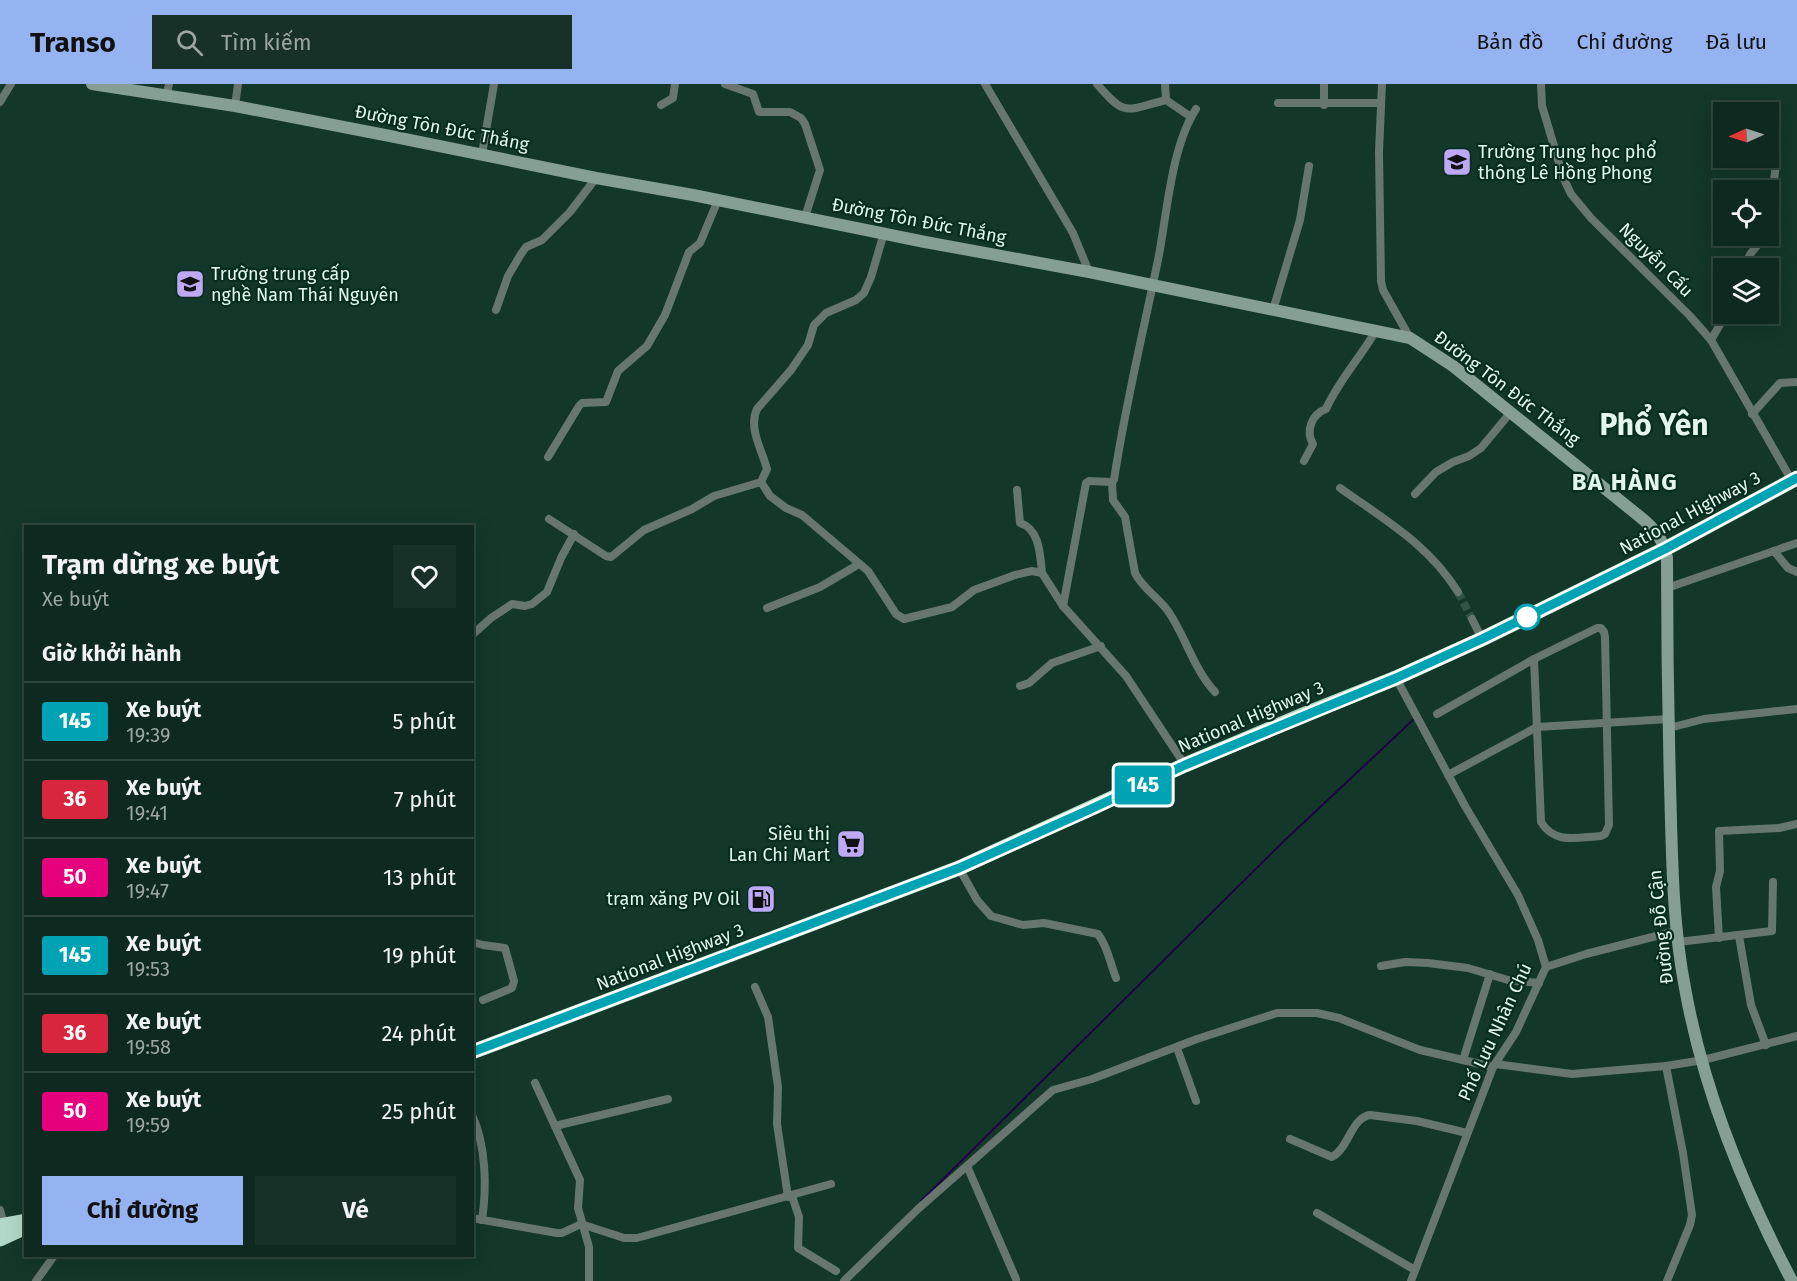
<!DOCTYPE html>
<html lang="vi">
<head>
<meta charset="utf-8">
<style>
  :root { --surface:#0e291f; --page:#173128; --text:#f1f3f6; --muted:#9ba6a4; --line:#2e453d; --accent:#95b2f1 }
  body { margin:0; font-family:"Fira Sans",sans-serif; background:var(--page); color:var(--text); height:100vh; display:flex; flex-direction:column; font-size:22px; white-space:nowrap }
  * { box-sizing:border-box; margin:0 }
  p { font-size:20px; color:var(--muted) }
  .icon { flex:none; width:33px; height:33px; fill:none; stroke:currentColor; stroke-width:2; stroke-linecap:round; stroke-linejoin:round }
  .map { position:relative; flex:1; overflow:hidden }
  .panel { position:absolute; left:24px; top:441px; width:450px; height:732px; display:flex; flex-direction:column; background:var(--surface); border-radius:0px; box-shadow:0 6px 24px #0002,0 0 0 2px var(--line) }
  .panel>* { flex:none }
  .badge { padding:0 12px; border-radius:4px; font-size:21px; line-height:39px }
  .needle { width:39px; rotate:267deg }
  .fabs { position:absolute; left:1713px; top:18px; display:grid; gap:12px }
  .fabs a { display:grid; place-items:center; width:66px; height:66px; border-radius:0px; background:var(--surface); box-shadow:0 6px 24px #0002,0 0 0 2px var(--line); font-size:30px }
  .map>.badge { position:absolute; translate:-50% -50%; box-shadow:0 0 0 3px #fff }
  h2 { padding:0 18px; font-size:22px; line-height:54px }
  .round { display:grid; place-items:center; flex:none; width:63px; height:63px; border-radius:0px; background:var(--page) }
  .headline { display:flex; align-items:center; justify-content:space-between; height:102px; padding:0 18px }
  h1 { font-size:28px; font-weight:700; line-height:45px }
  .button { display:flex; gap:12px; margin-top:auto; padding:12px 18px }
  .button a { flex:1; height:69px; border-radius:0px; background:var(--accent); color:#111; font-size:24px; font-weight:700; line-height:69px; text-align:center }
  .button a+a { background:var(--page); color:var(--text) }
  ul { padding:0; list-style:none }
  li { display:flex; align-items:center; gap:18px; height:78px; padding:0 18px; border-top:2px solid var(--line) }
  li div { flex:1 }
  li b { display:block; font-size:22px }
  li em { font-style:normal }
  li .badge { min-width:66px; font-weight:700; text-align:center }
  header { display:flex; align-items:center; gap:36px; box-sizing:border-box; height:84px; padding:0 30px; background:var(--accent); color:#111 }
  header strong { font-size:28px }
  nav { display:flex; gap:33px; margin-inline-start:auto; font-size:21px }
  .search { width:420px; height:54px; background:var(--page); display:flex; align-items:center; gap:15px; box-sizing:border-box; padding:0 21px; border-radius:0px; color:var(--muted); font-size:22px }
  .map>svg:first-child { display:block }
</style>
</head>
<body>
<header>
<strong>Transo</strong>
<div class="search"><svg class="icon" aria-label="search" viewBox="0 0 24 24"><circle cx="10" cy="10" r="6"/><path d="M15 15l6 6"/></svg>Tìm kiếm</div>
<nav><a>Bản đồ</a><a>Chỉ đường</a><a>Đã lưu</a></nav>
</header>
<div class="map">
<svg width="1797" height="1197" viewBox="0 0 1797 1197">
  <rect width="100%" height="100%" fill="#133729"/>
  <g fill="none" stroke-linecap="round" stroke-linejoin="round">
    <!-- stream -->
    <path stroke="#200146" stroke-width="2" d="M921 1117 1285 756 1414 635"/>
    <!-- street-tunnel -->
    <path stroke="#325446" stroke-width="8" stroke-dasharray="8 4" stroke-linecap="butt" d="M1458 508 1472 535"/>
    <!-- street -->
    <g stroke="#677770" stroke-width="8">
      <path d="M725 0 753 10 759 28H790L801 34 805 40 820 86 805 133"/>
      <path d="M985 0 1073 149 1089 188"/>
      <path d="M1097 0C1126 34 1126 26 1166 16"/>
      <path d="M1165 0 1166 16"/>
      <path d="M1382 0 1379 68 1381 197 1383 206 1410 254"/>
      <path d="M1541 0 1542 22 1546 35 1563 93 1571 110 1591 134 1690 232 1711 256 1792 397"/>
      <path d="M166 13 169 0"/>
      <path d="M1166 16 1191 33"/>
      <path d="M0 18 11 0"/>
      <path d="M1278 19H1381"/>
      <path d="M661 21 673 14 675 0"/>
      <path d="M1324 21V0"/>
      <path d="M235 22 238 0"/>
      <path d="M482 70 494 0"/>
      <path d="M1768 145 1776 80"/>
      <path d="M1743 184 1751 169 1765 152"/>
      <path d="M496 226 508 192 521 170 526 163 542 156 570 128 596 94"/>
      <path d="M1273 226 1300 136 1309 82"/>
      <path d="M1711 256 1726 230"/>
      <path d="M1752 330 1780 299 1797 298"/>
      <path d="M548 373 579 322 582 319 606 318 618 287 647 262 665 231 689 168 700 159 703 152 718 116"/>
      <path d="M1304 377 1313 360C1305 347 1312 330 1326 325 1339 296 1360 274 1375 248"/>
      <path d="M761 398 770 412 786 424 802 431 868 487 896 530 904 535 952 523 974 506 1015 491 1032 487 1042 489 1063 522 1126 592 1185 681"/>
      <path d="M1112 398 1113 416 1125 433 1135 489C1143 505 1158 513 1168 527 1186 553 1193 584 1215 608"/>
      <path d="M1340 404C1385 436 1428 460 1458 508"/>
      <path d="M1017 406 1020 439C1040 445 1040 471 1042 489"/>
      <path d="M1415 410 1436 388 1453 378 1469 372 1481 364 1511 328"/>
      <path d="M549 435 606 472 611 473 644 446 692 425 714 412 761 398 767 385C762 366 748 344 757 325L791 286 808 261 814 241 826 229 856 216 864 209 871 193 884 149"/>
      <path d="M1774 467 1788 484 1797 488"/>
      <path d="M1667 504 1797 459"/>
      <path d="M1063 522 1086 399 1089 397 1112 398 1114 396C1125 322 1143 249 1158 176 1167 131 1171 63 1196 25"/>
      <path d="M767 524 820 503 859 480"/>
      <path d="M1472 535 1482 555"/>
      <path d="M472 551 491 534 512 520 525 522 532 520 547 508 561 474 574 450"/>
      <path d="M1396 594 1465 722 1518 811 1538 856 1546 883 1516 948 1493 983 1411 1197"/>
      <path d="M1020 602 1029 599 1052 579 1101 562"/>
      <path d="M1437 630 1534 575 1597 544H1601L1604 548 1605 553 1609 741 1605 750 1601 752C1578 753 1555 761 1541 738L1534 575"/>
      <path d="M1669 644 1704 635 1797 625"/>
      <path d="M1448 691 1537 643 1669 635"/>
      <path d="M959 784 977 816 991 832 1023 841 1044 839 1098 850C1108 863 1110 879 1116 894"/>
      <path d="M1739 852 1751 921 1766 961"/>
      <path d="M1719 854 1716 803 1720 787 1719 747 1779 744 1797 740"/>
      <path d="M472 858 483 861 505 864 514 897 512 904 483 916"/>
      <path d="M1678 858 1772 847 1773 798"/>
      <path d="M1381 882 1405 878 1428 879 1468 884 1508 896 1539 899"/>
      <path d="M1546 883 1586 870 1676 847"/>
      <path d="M755 903 768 933 778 1003 777 1040 788 1113"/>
      <path d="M1177 964 1196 1017"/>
      <path d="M1463 976 1490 890"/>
      <path d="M1495 980 1572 990 1666 982 1703 976 1797 952"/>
      <path d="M1666 982 1683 1069 1692 1131 1690 1141 1667 1197"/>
      <path d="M535 999 580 1096 578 1124 589 1163V1197"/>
      <path d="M472 1031C486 1061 487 1103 482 1136"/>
      <path d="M555 1042 668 1015"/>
      <path d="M1290 1055 1332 1073C1349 1064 1351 1034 1370 1031L1417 1037 1467 1049"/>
      <path d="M967 1082 1016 1195"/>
      <path d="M792 1112 799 1133 798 1164 836 1187"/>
      <path d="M0 1126 4 1141"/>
      <path d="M1317 1129 1415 1186"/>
      <path d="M472 1134 557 1149H562L581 1140 624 1154H637L831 1100"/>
      <path d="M36 1197 54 1172"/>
      <path d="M844 1197 918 1125 1053 1006 1092 995 1197 955 1277 929H1317L1339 934 1420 966 1493 983"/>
    </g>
    <!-- secondary -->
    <path stroke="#869f94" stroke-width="12" d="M92 0 235 22 390 52 596 94 693 111 925 158 1089 188 1410 254 1453 282 1639 432C1654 444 1663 454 1667 474 1667 549 1668 625 1670 700 1672 769 1672 837 1685 904 1703 1005 1744 1106 1792 1197"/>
    <!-- highway -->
    <g stroke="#b3dac9" stroke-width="15">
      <path d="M472 968 959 784 1185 681 1303 631 1396 594 1482 555 1665 465 1797 394"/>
      <path d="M0 1142 26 1137"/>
      <path d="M0 1155 26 1143"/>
    </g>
  </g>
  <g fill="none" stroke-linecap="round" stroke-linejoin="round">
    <!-- line casing -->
    <g stroke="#fff" stroke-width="14">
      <path id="line" d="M472 968 959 784 1093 724 1185 681 1396 594 1482 555 1665 465 1797 394"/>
    </g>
    <!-- line -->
    <use href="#line" stroke="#00a3b4" stroke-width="9"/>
  </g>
  <!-- icons -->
  <defs>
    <g id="school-square" transform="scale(1.5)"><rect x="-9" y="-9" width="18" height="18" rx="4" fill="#bda9f5" stroke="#072d20"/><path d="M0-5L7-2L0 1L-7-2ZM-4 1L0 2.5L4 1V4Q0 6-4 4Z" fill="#111"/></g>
    <g id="university-square" transform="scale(1.5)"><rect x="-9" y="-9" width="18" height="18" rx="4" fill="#bda9f5" stroke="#072d20"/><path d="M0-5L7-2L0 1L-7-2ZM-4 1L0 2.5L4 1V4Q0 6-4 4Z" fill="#111"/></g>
    <g id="supermarket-square" transform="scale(1.5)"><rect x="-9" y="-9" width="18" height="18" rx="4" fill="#bda9f5" stroke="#072d20"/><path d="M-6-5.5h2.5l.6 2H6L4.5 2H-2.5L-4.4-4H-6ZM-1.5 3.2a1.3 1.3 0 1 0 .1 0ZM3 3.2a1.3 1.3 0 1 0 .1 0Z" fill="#111"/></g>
    <g id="fuel-square" transform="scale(1.5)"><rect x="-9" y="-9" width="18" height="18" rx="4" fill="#bda9f5" stroke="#072d20"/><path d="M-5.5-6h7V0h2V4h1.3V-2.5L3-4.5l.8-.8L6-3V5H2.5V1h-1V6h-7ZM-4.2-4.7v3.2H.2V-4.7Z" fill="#111"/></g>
  </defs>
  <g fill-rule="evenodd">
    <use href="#school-square" x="1457" y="78"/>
    <use href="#university-square" x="190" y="200"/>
    <use href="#supermarket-square" x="851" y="760"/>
    <use href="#fuel-square" x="761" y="815"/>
  </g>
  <!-- markers -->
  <circle fill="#fff" stroke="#00a3b4" stroke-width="3" cx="1527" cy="533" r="12"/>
  <g text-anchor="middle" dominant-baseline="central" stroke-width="4.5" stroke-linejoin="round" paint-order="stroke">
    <!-- street labels -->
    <g font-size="18" fill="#e2f6ec" stroke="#072d20">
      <text transform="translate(442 44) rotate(11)">Đường Tôn Đức Thắng</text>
      <text transform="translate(919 137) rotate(11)">Đường Tôn Đức Thắng</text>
      <text transform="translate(1656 176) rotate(45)">Nguyễn Cấu</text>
      <text transform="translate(1507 304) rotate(37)">Đường Tôn Đức Thắng</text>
      <text transform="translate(1690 429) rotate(-28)">National Highway 3</text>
      <text transform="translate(1251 633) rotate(-23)">National Highway 3</text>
      <text transform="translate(1661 843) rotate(-96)">Đường Đỗ Cận</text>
      <text transform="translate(670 873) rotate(-21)">National Highway 3</text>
      <text transform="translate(1495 948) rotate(-65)">Phố Lưu Nhân Chú</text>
    </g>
    <!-- poi labels -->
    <g font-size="18" fill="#e2f6ec" stroke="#072d20" text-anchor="start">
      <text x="1478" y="68">Trường Trung học phổ<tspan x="1478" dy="21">thông Lê Hồng Phong</tspan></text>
      <text x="211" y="190">Trường trung cấp<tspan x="211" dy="21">nghề Nam Thái Nguyên</tspan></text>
      <text x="830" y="750" text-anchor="end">Siêu thị<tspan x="830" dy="21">Lan Chi Mart</tspan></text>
      <text x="740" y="815" text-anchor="end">trạm xăng PV Oil</text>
    </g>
    <!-- district labels -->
    <g font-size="24" font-weight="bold" letter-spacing="1.5" fill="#e2f6ec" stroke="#072d20">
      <text x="1625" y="398">BA HÀNG</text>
    </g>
    <!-- town labels -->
    <g font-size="30" font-weight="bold" fill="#e2f6ec" stroke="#072d20">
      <text x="1654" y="341">Phổ Yên</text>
    </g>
  </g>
</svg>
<div class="fabs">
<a><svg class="needle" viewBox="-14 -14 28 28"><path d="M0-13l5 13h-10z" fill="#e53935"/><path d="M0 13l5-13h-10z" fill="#9ba6a4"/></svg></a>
<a><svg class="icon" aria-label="locate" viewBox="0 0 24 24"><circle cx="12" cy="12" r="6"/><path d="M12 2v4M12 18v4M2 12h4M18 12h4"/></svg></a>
<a><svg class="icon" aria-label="layers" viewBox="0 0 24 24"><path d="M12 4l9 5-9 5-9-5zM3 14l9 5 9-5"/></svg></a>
</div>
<b class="badge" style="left:1143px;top:701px;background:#00a3b4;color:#fff">145</b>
<section class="panel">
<div class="headline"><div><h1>Trạm dừng xe buýt</h1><p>Xe buýt</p></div><a class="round"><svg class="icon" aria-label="heart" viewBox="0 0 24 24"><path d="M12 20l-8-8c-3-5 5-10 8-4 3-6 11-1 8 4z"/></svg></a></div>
<h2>Giờ khởi hành</h2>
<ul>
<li><span class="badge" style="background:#00a3b4;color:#fff">145</span><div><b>Xe buýt</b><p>19:39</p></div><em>5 phút</em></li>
<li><span class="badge" style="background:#d7263d;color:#fff">36</span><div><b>Xe buýt</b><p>19:41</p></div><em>7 phút</em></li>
<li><span class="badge" style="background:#e6007e;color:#fff">50</span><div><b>Xe buýt</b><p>19:47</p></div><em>13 phút</em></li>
<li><span class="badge" style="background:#00a3b4;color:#fff">145</span><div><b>Xe buýt</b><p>19:53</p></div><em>19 phút</em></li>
<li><span class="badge" style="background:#d7263d;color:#fff">36</span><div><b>Xe buýt</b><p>19:58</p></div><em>24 phút</em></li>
<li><span class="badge" style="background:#e6007e;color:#fff">50</span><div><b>Xe buýt</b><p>19:59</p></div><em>25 phút</em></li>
</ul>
<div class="button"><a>Chỉ đường</a><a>Vé</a></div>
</section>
</div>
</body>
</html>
